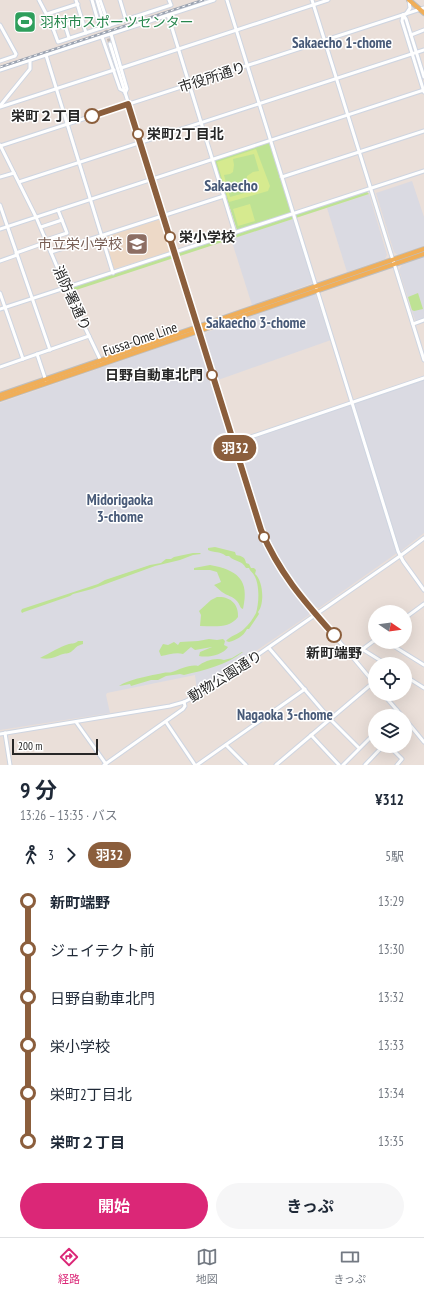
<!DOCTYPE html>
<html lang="ja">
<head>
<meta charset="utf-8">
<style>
  :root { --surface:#fff; --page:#f6f6f7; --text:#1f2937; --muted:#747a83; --line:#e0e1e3; --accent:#db2777 }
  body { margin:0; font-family:"PT Sans Narrow","Noto Sans JP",sans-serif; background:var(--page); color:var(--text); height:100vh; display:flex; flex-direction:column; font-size:15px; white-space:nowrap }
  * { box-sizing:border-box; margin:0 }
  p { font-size:13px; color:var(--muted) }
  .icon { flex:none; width:22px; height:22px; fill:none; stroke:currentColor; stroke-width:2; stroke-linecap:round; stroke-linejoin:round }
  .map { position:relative; height:765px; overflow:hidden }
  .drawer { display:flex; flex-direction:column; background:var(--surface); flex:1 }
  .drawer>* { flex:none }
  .badge { padding:0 8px; border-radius:13px; font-size:14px; line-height:26px }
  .needle { width:26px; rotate:103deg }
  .fabs { position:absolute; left:368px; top:605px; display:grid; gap:8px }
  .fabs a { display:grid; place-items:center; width:44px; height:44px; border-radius:50%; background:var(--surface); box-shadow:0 4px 16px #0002; font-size:20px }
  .scale { position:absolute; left:12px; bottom:10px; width:86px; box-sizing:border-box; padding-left:4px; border:2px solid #272727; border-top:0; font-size:11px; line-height:14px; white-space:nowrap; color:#272727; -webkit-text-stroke:3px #fff; paint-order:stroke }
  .map>.badge { position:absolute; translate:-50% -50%; box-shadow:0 0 0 2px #fff }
  .legs { display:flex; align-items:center; gap:6px; height:44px; padding:0 20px; font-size:13px }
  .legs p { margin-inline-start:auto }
  .overview { display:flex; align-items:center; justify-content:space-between; height:68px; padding:0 20px }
  h1 { font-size:22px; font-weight:700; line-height:30px }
  .primary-button { display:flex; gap:8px; margin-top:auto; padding:8px 20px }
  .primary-button a { flex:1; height:46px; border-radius:24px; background:var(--accent); color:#fff; font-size:16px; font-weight:700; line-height:46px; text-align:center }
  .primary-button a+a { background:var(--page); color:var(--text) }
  ul { padding:0 20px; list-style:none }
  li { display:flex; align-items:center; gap:14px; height:48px; font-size:15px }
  li i { display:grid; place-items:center; width:6px; height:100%; margin:0 5px; background:currentColor }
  li i::after { content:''; width:10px; height:10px; margin:-5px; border:3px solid; border-radius:50%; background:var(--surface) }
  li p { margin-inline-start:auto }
  li:first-child i { background:linear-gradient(#0000 50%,currentColor 0) }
  li:last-child i { background:linear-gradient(currentColor 50%,#0000 0) }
  .dock { display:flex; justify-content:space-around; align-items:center; height:56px; border-top:1px solid var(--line); background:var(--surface); font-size:11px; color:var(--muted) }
  .dock a { display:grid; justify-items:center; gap:2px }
  .dock .selected { color:var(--accent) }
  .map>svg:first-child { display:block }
</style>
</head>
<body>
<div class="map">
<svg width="424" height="765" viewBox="0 0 424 765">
  <rect width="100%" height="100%" fill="#eadfd9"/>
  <!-- industrial -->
  <g fill="#dadae2">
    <path d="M412 181 424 217V246L398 255 394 252 376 193Z"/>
    <path d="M369 194 387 255 385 259 347 272 327 208Z"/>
    <path d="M293 219 313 283 252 305 231 239Z"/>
    <path d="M424 257V318L417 321 415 320 399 270 402 265Z"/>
    <path d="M315 294 331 340 218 380 204 336 207 332Z"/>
    <path d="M193 336 198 339 261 539 279 573 309 611V615L197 691 195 675 107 693 106 695 110 713 0 730V403Z"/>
    <path d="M424 380V533L401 551 400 550 354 405 356 403Z"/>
    <path d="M350 405 351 406 397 553 319 608 315 607 290 577 271 545 262 522 238 445V443Z"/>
  </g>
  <!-- education -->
  <path fill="#edd9c7" d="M159 218 170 250 169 252 114 269 104 236Z"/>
  <!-- green -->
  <g fill="#bee294">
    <path d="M268 142 270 143 291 211 290 213 237 230 215 162 216 160Z"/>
    <path d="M366 191 369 194 70 292 69 290 70 288Z"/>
    <path d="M418 293 423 309 414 311 412 310 408 297Z"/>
    <path d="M215 547 235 552 236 555C242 556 245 557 246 563L249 564 251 568H254L256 570 255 574C263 580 265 604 258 612L259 614 249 629H247C243 637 236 640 229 642L226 641C230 636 239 634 244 629 249 624 253 619 256 613 259 603 260 585 254 575 252 572 250 571 249 568H246C242 560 234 562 229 556H226C221 551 214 553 208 550V548Z"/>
    <path d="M193 553H200L201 554 193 555 180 560 155 566 92 589 73 594 70 596 24 612 22 613 21 611 22 609 98 584 105 580 150 565 161 563 166 559H171L174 557Z"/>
    <path d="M210 565C237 570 250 579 243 609L241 608C236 596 231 598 222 592 219 590 217 587 214 585L221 582 217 572 210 570H194V568Z"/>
    <path d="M217 597C230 596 239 604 238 617 229 629 214 626 200 626L201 615 199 611 211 600Z"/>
    <path d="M209 639 217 640 223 639 225 641 224 645 228 647C223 655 208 658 199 656L200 652 212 647 195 650 191 647 183 654C176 652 168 655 161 656L159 651 163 644 168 645 174 642 178 645 180 642 198 641Z"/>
    <path d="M78 641H83V644C76 646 77 647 72 651 69 654 66 653 63 654 54 657 51 660 40 658 50 653 59 647 69 644 73 643 75 644 78 641Z"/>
    <path d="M242 652H243C226 665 205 670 184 675L180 674 166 676 158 680H151L131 686 130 684 119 686C127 680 152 675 163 673 166 672 170 673 172 672 179 670 190 664 198 666 204 661 216 657 224 660L232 658Z"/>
  </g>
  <!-- pitch -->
  <g fill="#d6ea8f" fill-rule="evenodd">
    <path d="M256 149 270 186 268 191 229 202 217 162ZM254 154 259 171 253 172 247 176 246 186 248 192 230 197 224 175 230 174 233 172 234 165 233 159Z"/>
    <path d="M250 204 255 221 238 226 233 209Z"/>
  </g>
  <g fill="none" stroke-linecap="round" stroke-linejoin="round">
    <!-- minor-tunnel -->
    <path stroke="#c3bab5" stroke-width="3" stroke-dasharray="3 1.5" stroke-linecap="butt" d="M102 17 110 44"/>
    <!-- minor casing -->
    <g stroke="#ced5e1" stroke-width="5">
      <g id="minor">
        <path d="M39 0 51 23 58 42 171 5 169 0"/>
        <path d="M76 0 86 33"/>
        <path d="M92 0 100 28"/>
        <path d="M97 0 102 17"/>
        <path d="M100 0 109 26"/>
        <path d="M120 0 126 20"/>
        <path d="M227 0 398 551 403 561 424 590"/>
        <path d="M312 0 424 360"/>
        <path d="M47 14 78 4"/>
        <path d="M406 14 410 8 409 1"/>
        <path d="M168 15 235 233"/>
        <path d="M403 15 402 21 424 92"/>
        <path d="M403 15 406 19 424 77"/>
        <path d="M0 25 16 54 15 56 0 61"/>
        <path d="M65 25 69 38"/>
        <path d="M53 29 82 19"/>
        <path d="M111 34 127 89 125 93"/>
        <path d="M411 35 424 30"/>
        <path d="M102 37 120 89 124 91"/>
        <path d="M110 44 261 530 271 553 292 585 375 684"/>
        <path d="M46 55 113 273"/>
        <path d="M121 68 328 0"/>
        <path d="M0 70 214 0"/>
        <path d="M0 106 30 69V60"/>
        <path d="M0 107 114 70"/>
        <path d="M0 145 36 217 66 288 101 361"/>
        <path d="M0 146 424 8"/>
        <path d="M0 177 14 173"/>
        <path d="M282 177 424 131"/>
        <path d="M19 182 424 50"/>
        <path d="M0 205 50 350"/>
        <path d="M41 227 62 220"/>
        <path d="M0 229 424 90"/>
        <path d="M46 240 67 233 58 210"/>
        <path d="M51 252 224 196"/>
        <path d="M16 253 47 242"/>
        <path d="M0 261 17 255"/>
        <path d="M0 293 23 359"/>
        <path d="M0 309 424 171"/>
        <path d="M413 324 424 320"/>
        <path d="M37 354 46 381"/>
        <path d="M0 367 89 336"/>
        <path d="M233 443 424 378"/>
        <path d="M405 618 424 604"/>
        <path d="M387 642 424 665"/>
        <path d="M269 648 330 719 359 748"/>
        <path d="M362 649 386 664"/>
        <path d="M352 657 375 640"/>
        <path d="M405 676 424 688"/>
        <path d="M383 694 402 716"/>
        <path d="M392 716 397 710"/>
        <path d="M405 719 424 742"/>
        <path d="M76 722 106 764"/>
        <path d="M166 722 195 765"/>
        <path d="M5 733 10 765"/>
        <path d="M0 734 170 706 184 702 207 690 400 556 424 538"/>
        <path d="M311 735 339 765"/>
        <path d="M226 745 246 765"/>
        <path d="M389 746 402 759 397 765"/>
        <path d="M104 765 183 709 185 706 184 702"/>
        <path d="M197 765 305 689"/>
        <path d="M276 765 374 682"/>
        <path d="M343 765 375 733"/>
        <path d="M365 765 383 746"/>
      </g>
    </g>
    <!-- major casing -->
    <g stroke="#bebebe" stroke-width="6">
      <g id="major">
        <path d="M409 0 424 13"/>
        <path d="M0 395 424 249"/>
        <path d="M0 399 424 254"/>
      </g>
    </g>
    <!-- minor -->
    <use href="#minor" stroke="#fff" stroke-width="3"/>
    <!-- major -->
    <use href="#major" stroke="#f0ae58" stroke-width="4"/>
    <!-- rail casing -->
    <g stroke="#9ca4b2" stroke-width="2.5">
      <path id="rail" d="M0 67 203 0"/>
    </g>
    <!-- rail -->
    <use href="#rail" stroke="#fff" stroke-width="1" stroke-dasharray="3" stroke-linecap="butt"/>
  </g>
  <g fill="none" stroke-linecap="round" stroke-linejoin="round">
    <!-- line-1 casing -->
    <g stroke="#fff" stroke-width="9">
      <path id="line-1" d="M92 116 128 104 261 530C279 573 304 601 334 635"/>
    </g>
    <!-- line-1 -->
    <use href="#line-1" stroke="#8b5e3c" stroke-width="6"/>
  </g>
  <!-- icons -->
  <defs>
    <g id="stadium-square" transform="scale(1.15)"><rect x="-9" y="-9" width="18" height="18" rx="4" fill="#2e9e5b" stroke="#fff"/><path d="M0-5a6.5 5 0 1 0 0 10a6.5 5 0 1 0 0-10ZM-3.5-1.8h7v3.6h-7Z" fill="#fff"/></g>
    <g id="school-square" transform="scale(1.15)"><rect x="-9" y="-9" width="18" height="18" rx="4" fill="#8d6e63" stroke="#fff"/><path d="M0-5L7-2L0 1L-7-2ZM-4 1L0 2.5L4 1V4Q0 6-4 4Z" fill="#fff"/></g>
  </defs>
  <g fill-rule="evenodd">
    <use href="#stadium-square" x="25" y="22"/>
    <use href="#school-square" x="137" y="244"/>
  </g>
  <!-- markers -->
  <g fill="#fff" stroke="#8b5e3c" stroke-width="2">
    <circle cx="92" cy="116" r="7"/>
    <circle cx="138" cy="134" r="5"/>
    <circle cx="170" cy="237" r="5"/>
    <circle cx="212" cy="375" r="5"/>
    <circle cx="264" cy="537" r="5"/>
    <circle cx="334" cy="635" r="7"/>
  </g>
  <g text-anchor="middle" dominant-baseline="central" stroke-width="3" stroke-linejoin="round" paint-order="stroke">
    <!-- leisure labels -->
    <g font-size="14" fill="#27864d" stroke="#fff" text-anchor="start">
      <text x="40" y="22">羽村市スポーツセンター</text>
    </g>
    <!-- street labels -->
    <g font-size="14" fill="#272727" stroke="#fff">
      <text transform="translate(212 77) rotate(-18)">市役所通り</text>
      <text transform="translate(72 298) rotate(65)">消防署通り</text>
      <text transform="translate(140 339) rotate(-19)">Fussa-Ome Line</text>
      <text transform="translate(225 676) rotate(-32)">動物公園通り</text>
    </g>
    <!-- stop labels -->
    <g font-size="14" font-weight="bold" fill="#272727" stroke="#fff" text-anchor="end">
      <text x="81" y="116">栄町２丁目</text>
      <text x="147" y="134" text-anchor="start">栄町2丁目北</text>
      <text x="179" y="237" text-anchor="start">栄小学校</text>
      <text x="203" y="375">日野自動車北門</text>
      <text x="334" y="653" text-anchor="middle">新町端野</text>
    </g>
    <!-- education labels -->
    <g font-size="14" fill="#785e54" stroke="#fff" text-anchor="end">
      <text x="122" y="244">市立栄小学校</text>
    </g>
    <!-- neighbourhood labels -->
    <g font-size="15" font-weight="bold" fill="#485a78" stroke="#fff">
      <text x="342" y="42">Sakaecho 1-chome</text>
      <text x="256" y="322">Sakaecho 3-chome</text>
      <text x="120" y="499">Midorigaoka<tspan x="120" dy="17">3-chome</tspan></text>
      <text x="285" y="714">Nagaoka 3-chome</text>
    </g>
    <!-- quarter labels -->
    <g font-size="16" font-weight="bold" fill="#485a78" stroke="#fff">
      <text x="231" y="185">Sakaecho</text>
    </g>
  </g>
</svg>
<div class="fabs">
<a><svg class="needle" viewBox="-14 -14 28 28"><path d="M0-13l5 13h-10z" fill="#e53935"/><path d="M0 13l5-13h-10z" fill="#747a83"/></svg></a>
<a><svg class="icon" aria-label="locate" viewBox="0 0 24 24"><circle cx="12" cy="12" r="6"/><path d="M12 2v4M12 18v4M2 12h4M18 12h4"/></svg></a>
<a><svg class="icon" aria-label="layers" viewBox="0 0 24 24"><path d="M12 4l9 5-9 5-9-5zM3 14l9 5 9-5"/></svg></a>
</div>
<div class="scale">200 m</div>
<b class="badge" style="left:235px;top:448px;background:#8b5e3c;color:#fff">羽32</b>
</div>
<section class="drawer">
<div class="overview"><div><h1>9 分</h1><p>13:26 – 13:35 · バス</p></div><b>¥312</b></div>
<div class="legs"><svg class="icon" aria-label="walk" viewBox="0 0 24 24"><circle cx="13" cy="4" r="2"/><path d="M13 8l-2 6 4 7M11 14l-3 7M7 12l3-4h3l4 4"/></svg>3<svg class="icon" aria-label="forward" viewBox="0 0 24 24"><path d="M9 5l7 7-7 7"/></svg><b class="badge" style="background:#8b5e3c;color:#fff">羽32</b><p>5駅</p></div>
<ul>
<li><i style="color:#8b5e3c"></i><b>新町端野</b><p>13:29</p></li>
<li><i style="color:#8b5e3c"></i><span>ジェイテクト前</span><p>13:30</p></li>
<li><i style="color:#8b5e3c"></i><span>日野自動車北門</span><p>13:32</p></li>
<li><i style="color:#8b5e3c"></i><span>栄小学校</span><p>13:33</p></li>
<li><i style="color:#8b5e3c"></i><span>栄町2丁目北</span><p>13:34</p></li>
<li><i style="color:#8b5e3c"></i><b>栄町２丁目</b><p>13:35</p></li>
</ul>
<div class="primary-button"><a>開始</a><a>きっぷ</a></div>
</section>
<nav class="dock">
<a class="selected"><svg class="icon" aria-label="directions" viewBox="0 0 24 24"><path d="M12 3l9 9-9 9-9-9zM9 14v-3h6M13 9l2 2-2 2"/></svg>経路</a>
<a><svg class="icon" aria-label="map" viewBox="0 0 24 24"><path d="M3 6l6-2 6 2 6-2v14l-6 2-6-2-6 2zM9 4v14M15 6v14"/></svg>地図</a>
<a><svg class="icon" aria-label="tickets" viewBox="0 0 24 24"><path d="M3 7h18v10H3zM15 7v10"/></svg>きっぷ</a>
</nav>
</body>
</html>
